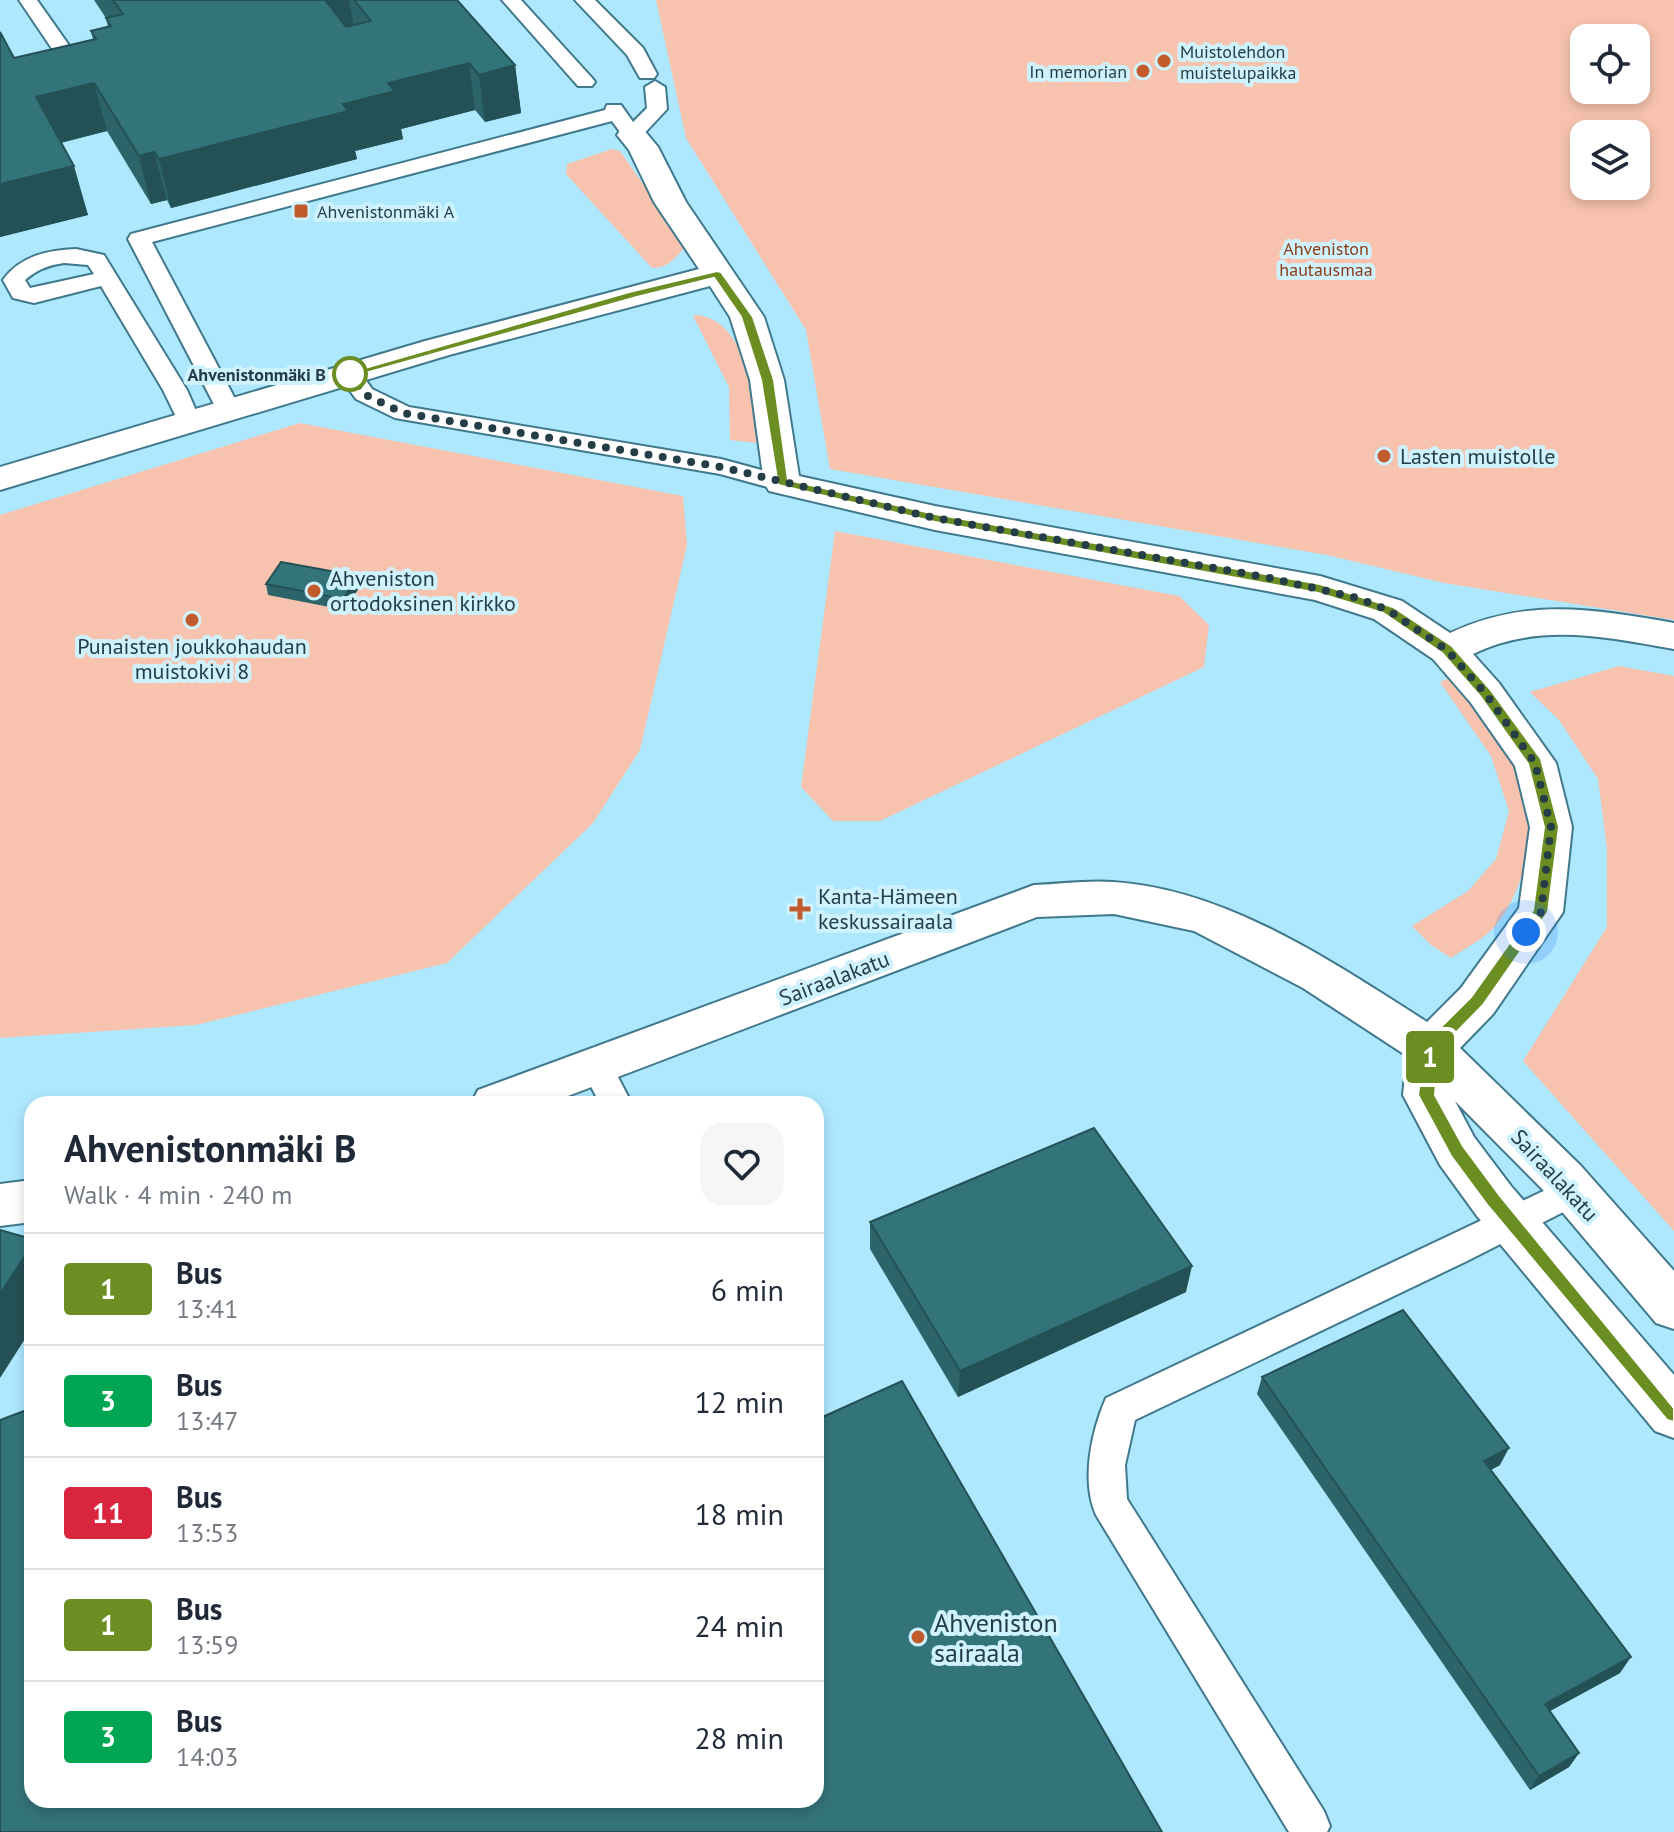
<!DOCTYPE html>
<html lang="en">
<head>
<meta charset="utf-8">
<style>
  :root { --surface:#fff; --page:#f6f6f7; --text:#1f2937; --muted:#747a83; --line:#e0e1e3 }
  body { margin:0; font-family:"PT Sans",sans-serif; background:var(--page); color:var(--text); height:100vh; display:flex; flex-direction:column; font-size:30px; white-space:nowrap }
  * { box-sizing:border-box; margin:0 }
  p { font-size:26px; color:var(--muted) }
  .icon { flex:none; width:44px; height:44px; fill:none; stroke:currentColor; stroke-width:2; stroke-linecap:round; stroke-linejoin:round }
  .map { position:relative; flex:1; overflow:hidden }
  .panel { position:absolute; left:24px; top:1096px; width:800px; height:712px; display:flex; flex-direction:column; background:var(--surface); border-radius:24px; box-shadow:0 4px 12px #0003 }
  .panel>* { flex:none }
  .badge { padding:0 16px; border-radius:6px; font-size:28px; line-height:52px }
  .buttons { position:absolute; left:1570px; top:24px; display:grid; gap:16px }
  .buttons a { display:grid; place-items:center; width:80px; height:80px; border-radius:16px; background:var(--surface); box-shadow:0 4px 12px #0003; font-size:40px }
  .you { position:absolute; width:40px; height:40px; margin:-20px; border:6px solid #fff; border-radius:50%; background:#1a73e8; box-shadow:0 0 0 12px #1a73e833 }
  .map>.badge { position:absolute; translate:-50% -50%; box-shadow:0 0 0 4px #fff }
  .round { display:grid; place-items:center; flex:none; width:84px; height:84px; border-radius:24px; background:var(--page) }
  .head { display:flex; align-items:center; justify-content:space-between; height:136px; padding:0 40px }
  h1 { font-size:38px; font-weight:600; line-height:60px }
  ul { padding:0; list-style:none }
  li { display:flex; align-items:center; gap:24px; height:112px; padding:0 40px; border-top:2px solid var(--line) }
  li div { flex:1 }
  li b { display:block; font-size:30px }
  li em { font-style:normal }
  li .badge { min-width:88px; font-weight:700; text-align:center }
  .map>svg:first-child { display:block }
</style>
</head>
<body>
<div class="map">
<svg width="1674" height="1832" viewBox="0 0 1674 1832">
  <rect width="100%" height="100%" fill="#aee8ff"/>
  <!-- green -->
  <g fill="#f7c3ae" fill-rule="evenodd">
    <path d="M656 0H1674V620L1444 583 1327 555 830 469 806 330 686 138ZM1584 38H1636V90H1584ZM1584 134H1636V186H1584Z"/>
    <path d="M612 149 620 151 683 241V249C674 260 667 268 652 268L566 174 567 164Z"/>
    <path d="M698 315C751 324 751 400 757 443L730 440 729 387 693 316Z"/>
    <path d="M300 423 683 496 687 545 640 750 593 823 447 963 196 1025 0 1038V515Z"/>
    <path d="M835 531 1179 596 1209 625 1204 667 880 821H833L801 787Z"/>
    <path d="M1619 666 1674 676V1231L1523 1061 1607 927V849L1598 779 1559 720 1530 692Z"/>
    <path d="M1452 677C1468 698 1488 718 1503 740 1539 795 1538 872 1496 925 1486 938 1465 948 1451 958L1431 945 1412 926 1468 891 1496 859 1509 811 1491 756 1440 682Z"/>
  </g>
  <g fill="none" stroke-linecap="round" stroke-linejoin="round">
    <!-- service casing -->
    <g stroke="#40788c" stroke-width="4">
      <g id="service">
        <path d="M19 0H37L80 61 77 65H63Z"/>
        <path d="M502 0H521L592 78 595 82 592 86H578Z"/>
        <path d="M575 0H595L643 48 657 74 654 78H640L627 55Z"/>
        <path d="M655 81 665 87 667 109 639 139H625L612 121 152 242 241 410 237 415H221L217 410 128 239 131 234 605 110 607 105H621L633 122 647 108 645 87Z"/>
        <path d="M76 249 104 255 107 260 187 390 201 422 197 427H181L163 390 101 286 34 303 13 298 3 280C20 256 48 250 76 249ZM64 263 88 265 94 274 30 288 25 280C36 270 49 265 64 263Z"/>
        <path d="M350 367 358 369 372 389 409 407 721 459 791 478 794 483 791 488 782 491 720 474 395 418 356 399 338 374 342 369Z"/>
        <path d="M597 1054 608 1058 632 1104H600L581 1067 586 1058Z"/>
        <path d="M1573 1177 1585 1181 1590 1191 1585 1201 1467 1261 1135 1420 1125 1465 1127 1499 1324 1811 1330 1826 1327 1832H1289L1096 1515C1081 1481 1091 1432 1106 1398Z"/>
      </g>
    </g>
    <!-- minor casing -->
    <g stroke="#40788c" stroke-width="4">
      <g id="minor">
        <path d="M632 126 643 129 658 147 686 202 764 317 784 380 799 476 935 506 1320 576 1402 601 1450 633C1527 597 1593 609 1674 623V649C1604 637 1539 622 1473 654L1499 683 1556 763 1572 827 1563 912 1493 1014 1460 1048 1581 1166 1674 1271V1329L1656 1323 1547 1194 1455 1101 1474 1137 1511 1186 1674 1375V1438L1655 1431 1477 1216 1440 1165 1403 1095 1407 1056 1303 988 1194 931 1114 914 1037 917 547 1104H471L478 1090 1034 885C1060 884 1087 880 1113 882 1227 889 1334 963 1427 1022L1461 988 1519 908 1530 827 1515 766 1471 703 1433 659 1374 619 1315 600 935 530 769 491 764 483 750 380 730 317 710 286 449 355 0 490V467L425 341 699 269 654 202 629 150 617 135 621 129Z"/>
        <path d="M32 1180V1222L0 1226V1184Z"/>
      </g>
    </g>
    <!-- service -->
    <use href="#service" fill="#fff" fill-rule="evenodd"/>
    <!-- minor -->
    <use href="#minor" fill="#fff" fill-rule="evenodd"/>
  </g>
  <!-- wall -->
  <g fill="#2c6469">
    <path d="M94 0H457L515 65 521 113 485 122 475 110 401 129 403 139 355 151 357 159 171 208 167 200 151 204 107 131 61 143 88 215 0 237V32L14 58 93 39 91 31 108 27 106 18Z"/>
    <path d="M358 576 360 586 345 610 268 595 266 584Z"/>
    <path d="M870 1222 1186 1292 958 1397 870 1249Z"/>
    <path d="M1262 1377 1500 1465 1491 1470 1620 1673 1550 1711 1579 1753 1569 1767 1530 1790 1257 1394Z"/>
  </g>
  <!-- shaded-wall -->
  <g fill="#245155">
    <path d="M324 0H349L356 39Z"/>
    <path d="M469 63 475 110 401 129 403 139 355 151 357 159 171 208 159 159 343 104 388 83Z"/>
    <path d="M515 65 521 113 485 122 479 75Z"/>
    <path d="M94 83 107 131 50 145 36 97Z"/>
    <path d="M154 152 167 200 151 204 139 156Z"/>
    <path d="M74 166 88 215 0 237V184Z"/>
    <path d="M358 576 360 586 345 610 343 599Z"/>
    <path d="M32 1245V1328L0 1378V1294Z"/>
    <path d="M1192 1266 1186 1292 958 1397 960 1371Z"/>
    <path d="M1509 1448 1500 1465 1475 1478 1484 1461Z"/>
    <path d="M1631 1657 1620 1673 1535 1719 1545 1704Z"/>
    <path d="M1579 1753 1569 1767 1530 1790 1539 1776Z"/>
  </g>
  <!-- building -->
  <g fill="#33747a" stroke="#245155" stroke-width="2">
    <path d="M113 0H325L346 27 371 21 354 0H457L515 65 479 75 469 63 388 83 395 91 343 104 348 111 159 159 154 152 139 156 94 83 36 97 74 166 0 184V32L14 58 96 39 91 31 111 26 106 18 123 14Z"/>
    <path d="M281 562 358 576 343 599 266 584Z"/>
    <path d="M1094 1128 1192 1266 960 1371 870 1222Z"/>
    <path d="M0 1230 32 1239V1245L0 1294Z"/>
    <path d="M1403 1310 1509 1448 1484 1461 1631 1657 1545 1704 1579 1753 1539 1776 1262 1377Z"/>
    <path d="M902 1381 1162 1832H0V1420L32 1408V1800H816V1420Z"/>
  </g>
  <!-- line -->
  <path fill="#6b8e23" stroke="#fff" stroke-width="2" d="M717 271 721 272 753 317 774 380 788 480 935 514 1320 584 1393 607 1452 646 1490 689 1541 759 1559 827 1548 912 1483 1005 1439 1050 1435 1095 1463 1146 1500 1196 1674 1408V1422L1667 1420 1488 1206 1451 1156 1418 1095 1425 1043 1471 997 1533 910 1544 827 1528 764 1480 696 1442 653 1383 613 1318 593 935 522 778 485 761 380 741 317 714 278 637 297 355 376 344 374 629 292Z"/>
  <g fill="none" stroke-linecap="round" stroke-linejoin="round">
    <!-- walk -->
    <path stroke="#253d46" stroke-width="8" stroke-dasharray="0 14.4" d="M350 374 364 394 403 413 721 467 935 518 1270 578 1357 598 1388 610 1447 650 1485 693 1535 763 1551 827 1541 912 1526 932"/>
  </g>
  <!-- markers -->
  <g fill="#c15b2b" stroke="#cff2ff" stroke-width="3">
    <circle cx="1164" cy="61" r="8"/>
    <circle cx="1143" cy="71" r="8"/>
    <rect x="293" y="203" width="16" height="16" rx="4"/>
    <circle cx="1384" cy="456" r="8"/>
    <circle cx="314" cy="591" r="8"/>
    <circle cx="192" cy="620" r="8"/>
    <path d="M796 897h8v8h8v8h-8v8h-8v-8h-8v-8h8z"/>
    <circle cx="918" cy="1637" r="8"/>
  </g>
  <circle fill="#fff" stroke="#6b8e23" stroke-width="4" cx="350" cy="374" r="16"/>
  <g text-anchor="middle" dominant-baseline="central" stroke-width="8" stroke-linejoin="round" paint-order="stroke">
    <!-- far-poi labels -->
    <g font-size="18" fill="#253d46" stroke="#cff2ff" text-anchor="start">
      <text x="1180" y="51">Muistolehdon<tspan x="1180" dy="21">muistelupaikka</tspan></text>
      <text x="1127" y="71" text-anchor="end">In memorian</text>
      <text x="317" y="211">Ahvenistonmäki A</text>
    </g>
    <!-- far-park labels -->
    <g font-size="18" fill="#8b3b13" stroke="#cff2ff">
      <text x="1326" y="248">Ahveniston<tspan x="1326" dy="21">hautausmaa</tspan></text>
    </g>
    <!-- far-stop labels -->
    <g font-size="18" font-weight="bold" fill="#253d46" stroke="#cff2ff" text-anchor="end">
      <text x="326" y="374">Ahvenistonmäki B</text>
    </g>
    <!-- poi labels -->
    <g font-size="22" fill="#253d46" stroke="#cff2ff" text-anchor="start">
      <text x="1400" y="456">Lasten muistolle</text>
      <text x="330" y="578">Ahveniston<tspan x="330" dy="25">ortodoksinen kirkko</tspan></text>
      <text x="192" y="646" text-anchor="middle">Punaisten joukkohaudan<tspan x="192" dy="25">muistokivi 8</tspan></text>
      <text x="818" y="896">Kanta-Hämeen<tspan x="818" dy="25">keskussairaala</tspan></text>
    </g>
    <!-- street labels -->
    <g font-size="22" fill="#253d46" stroke="#cff2ff">
      <text transform="translate(834 978) rotate(-21)">Sairaalakatu</text>
      <text transform="translate(1555 1175) rotate(47)">Sairaalakatu</text>
    </g>
    <!-- near-poi labels -->
    <g font-size="26" fill="#253d46" stroke="#cff2ff" text-anchor="start">
      <text x="934" y="1622">Ahveniston<tspan x="934" dy="30">sairaala</tspan></text>
    </g>
  </g>
</svg>
<div class="buttons">
<a><svg class="icon" aria-label="locate" viewBox="0 0 24 24"><circle cx="12" cy="12" r="6"/><path d="M12 2v4M12 18v4M2 12h4M18 12h4"/></svg></a>
<a><svg class="icon" aria-label="layers" viewBox="0 0 24 24"><path d="M12 4l9 5-9 5-9-5zM3 14l9 5 9-5"/></svg></a>
</div>
<div class="you" style="left:1526px;top:932px"></div>
<b class="badge" style="left:1430px;top:1057px;background:#6b8e23;color:#fff">1</b>
<section class="panel">
<div class="head"><div><h1>Ahvenistonmäki B</h1><p>Walk · 4 min · 240 m</p></div><a class="round"><svg class="icon" aria-label="heart" viewBox="0 0 24 24"><path d="M12 20l-8-8c-3-5 5-10 8-4 3-6 11-1 8 4z"/></svg></a></div>
<ul>
<li><span class="badge" style="background:#6b8e23;color:#fff">1</span><div><b>Bus</b><p>13:41</p></div><em>6 min</em></li>
<li><span class="badge" style="background:#00a651;color:#fff">3</span><div><b>Bus</b><p>13:47</p></div><em>12 min</em></li>
<li><span class="badge" style="background:#d7263d;color:#fff">11</span><div><b>Bus</b><p>13:53</p></div><em>18 min</em></li>
<li><span class="badge" style="background:#6b8e23;color:#fff">1</span><div><b>Bus</b><p>13:59</p></div><em>24 min</em></li>
<li><span class="badge" style="background:#00a651;color:#fff">3</span><div><b>Bus</b><p>14:03</p></div><em>28 min</em></li>
</ul>
</section>
</div>
</body>
</html>
